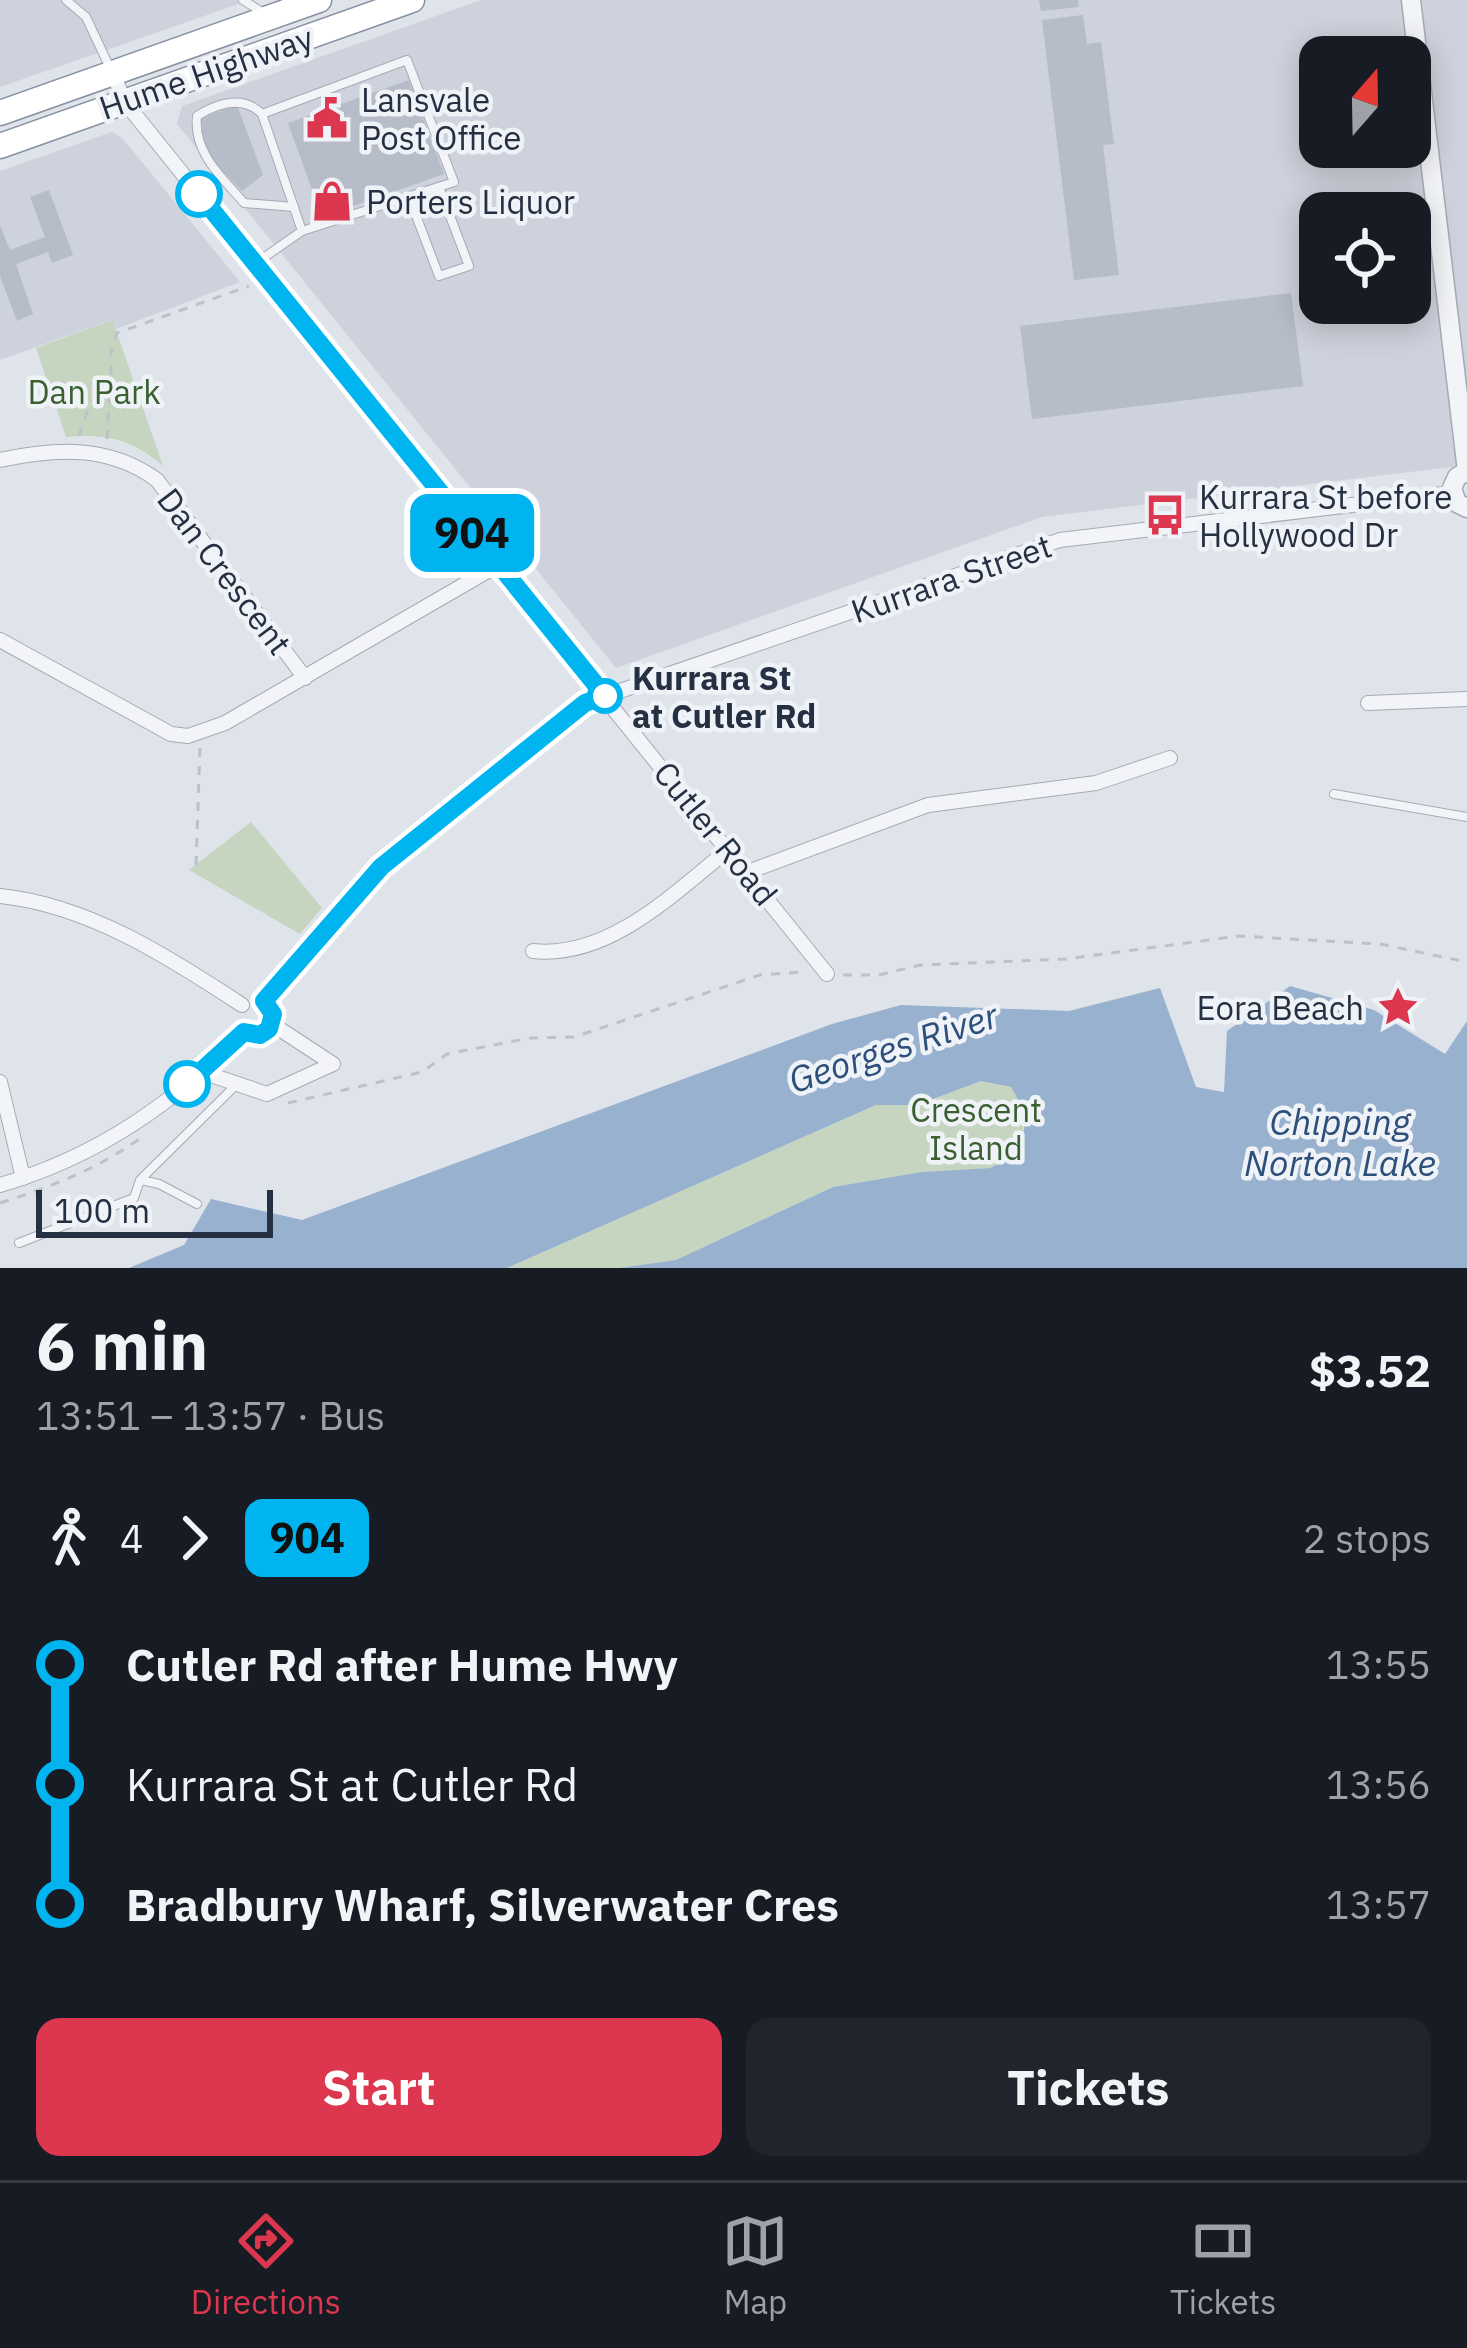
<!DOCTYPE html>
<html lang="en">
<head>
<meta charset="utf-8">
<style>
  :root { --surface:#171b24; --page:#20242c; --text:#f1f3f6; --muted:#9ea1a6; --line:#363941; --accent:#dc374e }
  body { margin:0; font-family:"IBM Plex Sans",sans-serif; background:var(--page); color:var(--text); height:100vh; display:flex; flex-direction:column; font-size:45px; white-space:nowrap }
  * { box-sizing:border-box; margin:0 }
  p { font-size:39px; color:var(--muted) }
  .icon { flex:none; width:66px; height:66px; fill:none; stroke:currentColor; stroke-width:2; stroke-linecap:round; stroke-linejoin:round }
  .map { position:relative; height:1268px; overflow:hidden }
  .side { display:flex; flex-direction:column; background:var(--surface); flex:1 }
  .side>* { flex:none }
  .badge { padding:0 24px; border-radius:18px; font-size:42px; line-height:78px }
  .needle { width:78px; rotate:20deg }
  .controls { position:absolute; left:1299px; top:36px; display:grid; gap:24px }
  .controls a { display:grid; place-items:center; width:132px; height:132px; border-radius:24px; background:var(--surface); box-shadow:0 6px 30px #0003; font-size:60px }
  .scale { position:absolute; left:36px; bottom:30px; width:237px; box-sizing:border-box; padding-left:12px; border:6px solid #263043; border-top:0; font-size:33px; line-height:42px; white-space:nowrap; color:#263043; -webkit-text-stroke:9px #eff2f7; paint-order:stroke }
  .map>.badge { position:absolute; translate:-50% -50%; box-shadow:0 0 0 6px #fff }
  .legs { display:flex; align-items:center; gap:18px; height:132px; padding:0 36px; font-size:39px }
  .legs p { margin-inline-start:auto }
  .head { display:flex; align-items:center; justify-content:space-between; height:204px; padding:0 36px }
  h1 { font-size:66px; font-weight:700; line-height:90px }
  .button { display:flex; gap:24px; margin-top:auto; padding:24px 36px }
  .button a { flex:1; height:138px; border-radius:24px; background:var(--accent); color:#fff; font-size:48px; font-weight:700; line-height:138px; text-align:center }
  .button a+a { background:var(--page); color:var(--text) }
  ul { padding:0 36px; list-style:none }
  li { display:flex; align-items:center; gap:42px; height:120px; font-size:45px }
  li i { display:grid; place-items:center; width:18px; height:100%; margin:0 15px; background:currentColor }
  li i::after { content:''; width:30px; height:30px; margin:-15px; border:9px solid; border-radius:50%; background:var(--surface) }
  li p { margin-inline-start:auto }
  li:first-child i { background:linear-gradient(#0000 50%,currentColor 0) }
  li:last-child i { background:linear-gradient(currentColor 50%,#0000 0) }
  .tab-bar { display:flex; justify-content:space-around; align-items:center; height:168px; border-top:3px solid var(--line); background:var(--surface); font-size:33px; color:var(--muted) }
  .tab-bar a { display:grid; justify-items:center; gap:6px }
  .tab-bar .active { color:var(--accent) }
  .map>svg:first-child { display:block }
</style>
</head>
<body>
<div class="map">
<svg width="1467" height="1268" viewBox="0 0 1467 1268">
  <rect width="100%" height="100%" fill="#dfe3ea"/>
  <!-- built -->
  <g fill="#cdd2dc" fill-rule="evenodd">
    <path d="M0 0H250L0 87Z"/>
    <path d="M481 0H1467V465L1042 517 616 668 177 124 182 106ZM1320 57H1410V147H1320ZM1320 213H1410V303H1320Z"/>
    <path d="M112 132 123 139 240 282 116 329 111 320 0 360V171Z"/>
  </g>
  <!-- green -->
  <g fill="#c5d5c0">
    <path d="M112 320 118 336 163 466C133 440 107 433 66 437L36 348Z"/>
    <path d="M251 822 322 908 300 934 189 870Z"/>
    <path d="M981 1081 1011 1087C1025 1111 1027 1128 1019 1154L990 1168 922 1172 833 1187 676 1260 619 1268H507L876 1105H917Z"/>
  </g>
  <!-- water -->
  <path fill="#97b1ce" d="M1290 986 1374 1010 1445 1054 1467 1021V1268H619L676 1260 833 1187 922 1172 990 1168 1019 1154C1028 1128 1025 1110 1011 1087L981 1081 917 1105H876L507 1268H129L184 1245 211 1199 302 1220 832 1024 901 1005 1069 1011 1160 988 1196 1087 1224 1092 1227 1031Z"/>
  <!-- building -->
  <g fill="#b6bcc8">
    <path d="M1039 0H1078L1079 7 1041 11Z"/>
    <path d="M1083 15 1087 44 1101 42 1114 144 1103 145 1119 275 1074 280 1042 20Z"/>
    <path d="M409 80 444 174 322 217 288 123Z"/>
    <path d="M237 105 263 175 242 191 208 156 199 130 203 129 200 118Z"/>
    <path d="M49 190 73 255 52 263 48 252 16 264 33 314 17 321 0 276V225L10 250 45 237 30 197Z"/>
    <path d="M1291 293 1303 386 1032 419 1020 326Z"/>
  </g>
  <g fill="none" stroke-linecap="round" stroke-linejoin="round">
    <!-- service casing -->
    <g stroke="#a4aab5" stroke-width="10">
      <g id="service">
        <path d="M66 0 86 17 110 68"/>
        <path d="M243 0 262 12"/>
        <path d="M262 114C243 95 218 103 197 116 193 153 222 177 244 203L294 207"/>
        <path d="M409 197 439 276 469 266 439 187"/>
        <path d="M256 263 302 231 454 182 407 60 262 114 302 231"/>
        <path d="M1334 794 1467 817"/>
        <path d="M141 1180 159 1184 197 1204"/>
        <path d="M19 1243 134 1198 140 1180 236 1085"/>
      </g>
    </g>
    <!-- minor casing -->
    <g stroke="#a4aab5" stroke-width="16">
      <g id="minor">
        <path d="M113 73 124 101 827 974"/>
        <path d="M0 460C57 448 109 445 157 480L305 678"/>
        <path d="M0 640 171 734 188 736 225 723 498 565"/>
        <path d="M1368 703 1467 699"/>
        <path d="M748 872 928 805 1096 783 1170 758"/>
        <path d="M0 896C88 905 169 957 242 1005"/>
        <path d="M533 951C609 959 674 893 729 849"/>
        <path d="M264 1001 381 867 585 703 1060 540 1452 493"/>
        <path d="M244 1032 255 1036 269 1029 273 1014 264 1001"/>
        <path d="M205 1069 214 1076 267 1094 333 1064 272 1024"/>
        <path d="M0 1082 23 1178"/>
        <path d="M0 1185C97 1157 174 1103 244 1032"/>
      </g>
    </g>
    <!-- tertiary casing -->
    <g stroke="#a4aab5" stroke-width="21">
      <g id="tertiary">
        <path d="M1411 0 1467 471"/>
        <path d="M1467 471 1457 477 1452 488 1457 503 1467 508"/>
      </g>
    </g>
    <!-- trunk casing -->
    <g stroke="#8590a2" stroke-width="27">
      <g id="trunk">
        <path d="M0 113 319 0"/>
        <path d="M0 146 412 0"/>
      </g>
    </g>
    <!-- path -->
    <g stroke="#bec1c9" stroke-width="3" stroke-dasharray="9 9" stroke-linecap="butt">
      <path d="M79 436 88 409 111 384V352L117 333 249 286"/>
      <path d="M107 439 110 389"/>
      <path d="M196 865 200 747"/>
      <path d="M843 975H879L920 965 1066 959 1239 936 1380 944 1467 962"/>
      <path d="M288 1103 422 1072 447 1054 530 1038 574 1037 760 975 803 972"/>
      <path d="M0 1203C50 1187 96 1170 139 1139"/>
    </g>
    <!-- service -->
    <use href="#service" stroke="#f3f4f8" stroke-width="8"/>
    <!-- minor -->
    <use href="#minor" stroke="#f3f4f8" stroke-width="14"/>
    <!-- tertiary -->
    <use href="#tertiary" stroke="#f3f4f8" stroke-width="18"/>
    <!-- trunk -->
    <use href="#trunk" stroke="#fff" stroke-width="24"/>
  </g>
  <g fill="none" stroke-linecap="round" stroke-linejoin="round">
    <!-- line-1 casing -->
    <g stroke="#fff" stroke-width="27">
      <path id="line-1" d="M187 1084 244 1032 260 1035 269 1029 273 1014 264 1001 381 867 585 703 605 696 199 194"/>
    </g>
    <!-- line-1 -->
    <use href="#line-1" stroke="#00b5ef" stroke-width="18"/>
  </g>
  <!-- icons -->
  <defs>
    <g id="civic-bare" transform="scale(3.24)"><path d="M-.6-6.5H3V-4.5H.6V-3L4-1V1h2V6H-6V1h2V-1L-.6-3ZM-1.2 2.5V6h2.4V2.5Z" fill="#dc374e" stroke="#eff2f7" stroke-width="2.5" paint-order="stroke"/></g>
    <g id="shop-bare" transform="scale(3.24)"><path d="M-5-2.5h2.3a2.7 3.5 0 0 1 5.4 0H5L5.5 6h-11ZM-1.5-2.5h3a1.5 2.3 0 0 0-3 0Z" fill="#dc374e" stroke="#eff2f7" stroke-width="2.5" paint-order="stroke"/></g>
    <g id="bus-bare" transform="scale(3.24)"><path d="M-5-6H5V4H4V6H2V4H-2V6H-4V4H-5ZM-3.5-4V0h7V-4ZM-3.5 1.2v1.5H-2V1.2ZM2 1.2v1.5H3.5V1.2Z" fill="#dc374e" stroke="#eff2f7" stroke-width="2.5" paint-order="stroke"/></g>
    <g id="sight-bare" transform="scale(3.24)"><path d="M0-6L1.8-2.2L6-1.7L2.9 1.2L3.7 5.4L0 3.3L-3.7 5.4L-2.9 1.2L-6-1.7L-1.8-2.2Z" fill="#dc374e" stroke="#eff2f7" stroke-width="2.5" paint-order="stroke"/></g>
  </defs>
  <g fill-rule="evenodd">
    <use href="#civic-bare" x="327" y="118"/>
    <use href="#shop-bare" x="332" y="201"/>
    <use href="#bus-bare" x="1165" y="515"/>
    <use href="#sight-bare" x="1398" y="1007"/>
  </g>
  <!-- markers -->
  <g fill="#fff" stroke="#00b5ef" stroke-width="6">
    <circle cx="199" cy="194" r="21"/>
    <circle cx="605" cy="696" r="15"/>
    <circle cx="187" cy="1084" r="21"/>
  </g>
  <g text-anchor="middle" dominant-baseline="central" stroke-width="9" stroke-linejoin="round" paint-order="stroke">
    <!-- street labels -->
    <g font-size="33" fill="#263043" stroke="#eff2f7">
      <text transform="translate(206 72) rotate(-19)">Hume Highway</text>
      <text transform="translate(225 571) rotate(53)">Dan Crescent</text>
      <text transform="translate(951 578) rotate(-19)">Kurrara Street</text>
      <text transform="translate(716 833) rotate(51)">Cutler Road</text>
    </g>
    <!-- poi labels -->
    <g font-size="33" fill="#263043" stroke="#eff2f7" text-anchor="start">
      <text x="361" y="99">Lansvale<tspan x="361" dy="38">Post Office</tspan></text>
      <text x="366" y="201">Porters Liquor</text>
      <text x="1199" y="496">Kurrara St before<tspan x="1199" dy="38">Hollywood Dr</tspan></text>
      <text x="1364" y="1007" text-anchor="end">Eora Beach</text>
    </g>
    <!-- park labels -->
    <g font-size="33" fill="#3a6032" stroke="#eff2f7">
      <text x="94" y="391">Dan Park</text>
      <text x="976" y="1109">Crescent<tspan x="976" dy="38">Island</tspan></text>
    </g>
    <!-- stop labels -->
    <g font-size="33" font-weight="bold" fill="#263043" stroke="#eff2f7" text-anchor="start">
      <text x="632" y="677">Kurrara St<tspan x="632" dy="38">at Cutler Rd</tspan></text>
    </g>
    <!-- water labels -->
    <g font-size="36" font-style="italic" fill="#2c4f7b" stroke="#eff2f7">
      <text transform="translate(893 1047) rotate(-18)">Georges River</text>
      <text x="1340" y="1121">Chipping<tspan x="1340" dy="41">Norton Lake</tspan></text>
    </g>
  </g>
</svg>
<div class="controls">
<a><svg class="needle" viewBox="-14 -14 28 28"><path d="M0-13l5 13h-10z" fill="#e53935"/><path d="M0 13l5-13h-10z" fill="#9ea1a6"/></svg></a>
<a><svg class="icon" aria-label="locate" viewBox="0 0 24 24"><circle cx="12" cy="12" r="6"/><path d="M12 2v4M12 18v4M2 12h4M18 12h4"/></svg></a>
</div>
<div class="scale">100 m</div>
<b class="badge" style="left:472px;top:533px;background:#00b5ef;color:#111">904</b>
</div>
<section class="side">
<div class="head"><div><h1>6 min</h1><p>13:51 – 13:57 · Bus</p></div><b>$3.52</b></div>
<div class="legs"><svg class="icon" aria-label="walk" viewBox="0 0 24 24"><circle cx="13" cy="4" r="2"/><path d="M13 8l-2 6 4 7M11 14l-3 7M7 12l3-4h3l4 4"/></svg>4<svg class="icon" aria-label="forward" viewBox="0 0 24 24"><path d="M9 5l7 7-7 7"/></svg><b class="badge" style="background:#00b5ef;color:#111">904</b><p>2 stops</p></div>
<ul>
<li><i style="color:#00b5ef"></i><b>Cutler Rd after Hume Hwy</b><p>13:55</p></li>
<li><i style="color:#00b5ef"></i><span>Kurrara St at Cutler Rd</span><p>13:56</p></li>
<li><i style="color:#00b5ef"></i><b>Bradbury Wharf, Silverwater Cres</b><p>13:57</p></li>
</ul>
<div class="button"><a>Start</a><a>Tickets</a></div>
</section>
<nav class="tab-bar">
<a class="active"><svg class="icon" aria-label="directions" viewBox="0 0 24 24"><path d="M12 3l9 9-9 9-9-9zM9 14v-3h6M13 9l2 2-2 2"/></svg>Directions</a>
<a><svg class="icon" aria-label="map" viewBox="0 0 24 24"><path d="M3 6l6-2 6 2 6-2v14l-6 2-6-2-6 2zM9 4v14M15 6v14"/></svg>Map</a>
<a><svg class="icon" aria-label="tickets" viewBox="0 0 24 24"><path d="M3 7h18v10H3zM15 7v10"/></svg>Tickets</a>
</nav>
</body>
</html>
